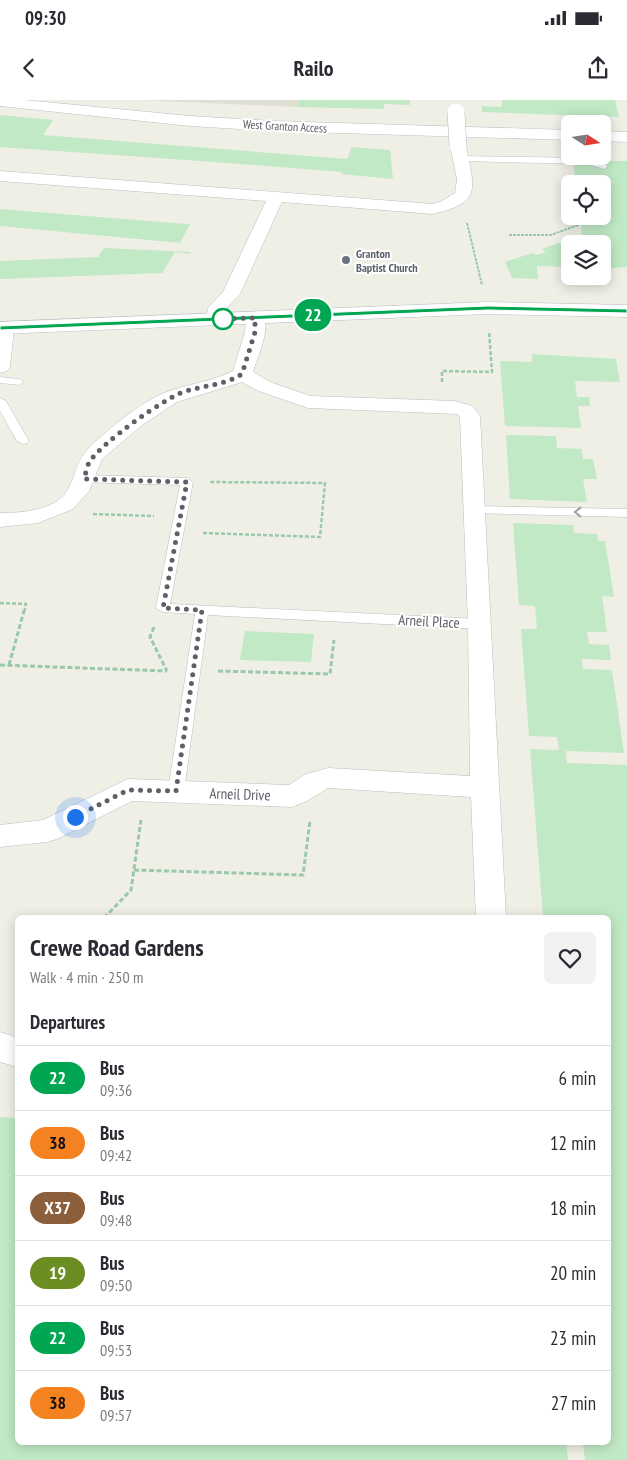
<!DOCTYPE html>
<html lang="en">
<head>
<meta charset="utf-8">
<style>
  :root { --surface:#fff; --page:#f2f2f3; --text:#2b2b33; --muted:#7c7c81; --line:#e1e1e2 }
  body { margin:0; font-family:"PT Sans Narrow",sans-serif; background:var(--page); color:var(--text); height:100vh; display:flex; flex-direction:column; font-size:19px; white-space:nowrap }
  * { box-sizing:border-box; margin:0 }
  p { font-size:16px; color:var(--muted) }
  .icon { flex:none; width:28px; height:28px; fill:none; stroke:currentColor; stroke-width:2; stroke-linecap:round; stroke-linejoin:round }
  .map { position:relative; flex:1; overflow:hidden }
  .panel { position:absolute; left:15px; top:815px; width:596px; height:530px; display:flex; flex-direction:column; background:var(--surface); border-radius:8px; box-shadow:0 2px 12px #0003 }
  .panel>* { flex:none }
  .badge { padding:0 10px; border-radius:16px; font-size:18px; line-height:32px }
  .needle { width:32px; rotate:102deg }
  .buttons { position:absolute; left:561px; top:15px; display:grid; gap:10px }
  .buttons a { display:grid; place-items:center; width:50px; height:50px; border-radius:8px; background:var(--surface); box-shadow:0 2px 12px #0003; font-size:25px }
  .you { position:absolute; width:25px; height:25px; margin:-12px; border:4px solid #fff; border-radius:50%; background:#1a73e8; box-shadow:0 0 0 8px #1a73e833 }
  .map>.badge { position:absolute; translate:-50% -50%; box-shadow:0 0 0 2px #fff }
  h2 { padding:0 15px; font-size:19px; line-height:45px }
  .round { display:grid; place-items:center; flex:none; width:52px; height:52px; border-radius:8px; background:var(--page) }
  .headline { display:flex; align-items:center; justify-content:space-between; height:85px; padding:0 15px }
  h1 { font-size:24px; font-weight:600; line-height:38px }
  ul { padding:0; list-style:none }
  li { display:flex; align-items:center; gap:15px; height:65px; padding:0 15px; border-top:1px solid var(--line) }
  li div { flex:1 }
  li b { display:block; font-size:19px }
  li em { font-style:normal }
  li .badge { min-width:55px; font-weight:700; text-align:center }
  .status { display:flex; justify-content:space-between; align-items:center; height:35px; padding:0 25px; background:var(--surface); direction:ltr }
  .status svg { height:14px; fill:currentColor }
  header { display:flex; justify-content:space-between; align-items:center; height:65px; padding:0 15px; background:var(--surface); font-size:22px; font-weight:600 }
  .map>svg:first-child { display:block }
</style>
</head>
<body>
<div class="status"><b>09:30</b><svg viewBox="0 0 49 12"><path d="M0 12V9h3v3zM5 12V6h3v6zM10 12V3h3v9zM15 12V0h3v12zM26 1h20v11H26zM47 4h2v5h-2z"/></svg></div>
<header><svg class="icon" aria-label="back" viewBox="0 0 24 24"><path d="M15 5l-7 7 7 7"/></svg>Railo<svg class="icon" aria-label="share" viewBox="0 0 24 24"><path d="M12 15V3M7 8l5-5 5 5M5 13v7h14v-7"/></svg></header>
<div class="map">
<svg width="627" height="1360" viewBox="0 0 627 1360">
  <rect width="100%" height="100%" fill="#f0efe6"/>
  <!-- education -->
  <path fill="#e1dfd4" d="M139 0H299L297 7Z"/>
  <!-- green -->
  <g fill="#c1e9c5">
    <path d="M299 0H410V5L384 4V9L297 7Z"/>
    <path d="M502 0H615L619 17 482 12V6L502 7Z"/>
    <path d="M0 15 53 20 43 35 347 59 352 47 390 50 393 79 341 74 342 72C233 63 116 55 0 47Z"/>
    <path d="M572 56H597L608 61H627V167L603 169 602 144H599L590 137 580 140 585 144H570V167L537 166 538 179 512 178 505 162 532 153 537 155 546 152 542 149 582 135 580 116H602V84H576Z"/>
    <path d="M0 109 186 124H190L180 143 0 126Z"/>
    <path d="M104 148 191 152 190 154 175 152 162 173 0 179V161L98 157Z"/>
    <path d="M532 254 616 259 620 282 575 281 577 297H589L590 306H578L581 328 505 326 500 261 532 262Z"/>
    <path d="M506 335 556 336 557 348 582 349 583 359H593L597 379H583L587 402 510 399Z"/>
    <path d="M513 423 573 425 574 433 597 434 598 441H605L614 497 602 496 607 532H587L589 544 609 545 611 560 582 559 583 569 612 570 624 653 566 651 567 663 627 665V1360H585L583 1343 609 1342V818L543 817 530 649 559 650 557 637 529 636 521 529H537L535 506 519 505Z"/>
    <path d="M245 531 314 534 311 562 240 560Z"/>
    <path d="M0 1017 17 1018 18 1342H566L568 1360H0Z"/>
  </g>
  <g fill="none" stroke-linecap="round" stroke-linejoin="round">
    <!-- lane casing -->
    <g stroke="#babdc2" stroke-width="1">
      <g id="lane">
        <path d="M456 56 589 58 608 66 604 69 588 64 459 61 456 60Z"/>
        <path d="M0 277 19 279 24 282 19 285 0 283Z"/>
        <path d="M0 298 6 301 29 341 27 343 23 344 17 341 0 311Z"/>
        <path d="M84 375 187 378 193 382 170 504 480 519 487 524 480 529 208 515 184 691 181 695H171L168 691 195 514 163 512 156 508 180 385 80 382V376Z"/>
        <path d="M473 406 627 409V417L469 413 467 410Z"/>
      </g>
    </g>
    <!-- street casing -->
    <g stroke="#babdc2" stroke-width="1">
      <g id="street">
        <path d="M458 41 466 46C474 89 483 102 433 114L282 102 240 194 226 209 222 223H208L206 219 208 208 223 192 266 101 0 81V71L433 104 442 101 455 93 457 79 450 46Z"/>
        <path d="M255 212 262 214C272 228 257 257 253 272L270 282 310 296 455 301 472 306 480 316 506 818H476L471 697 328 688 307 701 292 707 132 701 57 739 47 742 0 747V725L43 720 128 679 289 685 306 674 328 668 470 676 468 524 460 317 458 314 308 308 256 290 242 282 177 302 141 326 102 359 89 391 73 409 38 423 0 427V413C20 413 55 411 67 391 79 370 74 361 95 342 115 324 139 304 164 293 187 284 211 282 233 271L245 232 246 218 248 214Z"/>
        <path d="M5 222 12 224 14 228 10 267 7 271 0 273V224Z"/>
        <path d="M0 932 18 938V967L0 962Z"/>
      </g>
    </g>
    <!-- secondary casing -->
    <g stroke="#bbbec4" stroke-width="1">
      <g id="secondary">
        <path d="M0 0H24L190 16 274 21 570 30V40L274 31 190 26 0 6Z"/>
        <path d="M602 31 627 32V42L602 41Z"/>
        <path d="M488 202 627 205V217L488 214 0 234V222Z"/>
      </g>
    </g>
    <!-- path-far2 -->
    <g stroke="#99c8ab" stroke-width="2" stroke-dasharray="3 1" stroke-linecap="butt">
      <path d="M564 82 570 101"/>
      <path d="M467 123 482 185"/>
      <path d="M509 135H551L578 125 575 116"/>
    </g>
    <!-- path-far1 -->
    <g stroke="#99c8ab" stroke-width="2.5" stroke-dasharray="4 2" stroke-linecap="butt">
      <path d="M442 282V271L492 272 489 231"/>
      <path d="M93 414 154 416"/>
      <path d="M203 433 320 437 325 383 210 382"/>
      <path d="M0 503 26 504 24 513"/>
    </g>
    <!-- path -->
    <g stroke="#99c8ab" stroke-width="3" stroke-dasharray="5 2.5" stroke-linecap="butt">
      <path d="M154 527 150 537 167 571"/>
      <path d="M0 565 167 571"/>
      <path d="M9 565 24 511"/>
      <path d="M218 571 330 574 334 540"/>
      <path d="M134 770 303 775 310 721"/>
      <path d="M104 818 131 790 141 720"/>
    </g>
    <!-- lane -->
    <use href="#lane" fill="#fff" fill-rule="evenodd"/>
    <!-- street -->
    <use href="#street" fill="#fff" fill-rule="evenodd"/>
    <!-- secondary -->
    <use href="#secondary" fill="#fff" fill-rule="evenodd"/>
    <!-- street-bridge casing -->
    <g stroke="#babdc2" stroke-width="18" stroke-linecap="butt">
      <path id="street-bridge" d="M456 12 458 46"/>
    </g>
    <!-- street-bridge -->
    <use href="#street-bridge" stroke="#fff" stroke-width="17"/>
  </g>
  <!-- one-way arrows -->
  <defs><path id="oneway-chevron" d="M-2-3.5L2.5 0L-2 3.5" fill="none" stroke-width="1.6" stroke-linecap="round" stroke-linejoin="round" transform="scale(1.25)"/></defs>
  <use stroke="#9ea0a4" href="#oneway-chevron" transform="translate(578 412) rotate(-179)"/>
  <!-- line -->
  <path fill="#00a651" stroke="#fff" d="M488 206 627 209V213L488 210 0 230V226Z"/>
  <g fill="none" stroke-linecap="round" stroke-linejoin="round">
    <!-- walk -->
    <path stroke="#5d6167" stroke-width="5" stroke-dasharray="0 9" d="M75 717 128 690 176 691 202 510 163 508 187 382 84 379C86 373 87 365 90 361 102 343 163 299 183 292 204 285 223 286 242 274L255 232V218L216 219H223"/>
  </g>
  <!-- markers -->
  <circle fill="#6b7280" stroke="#fff" stroke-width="2" cx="346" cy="160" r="5"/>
  <circle fill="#fff" stroke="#00a651" stroke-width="2.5" cx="223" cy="219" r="10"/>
  <g text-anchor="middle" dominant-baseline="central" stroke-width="4" stroke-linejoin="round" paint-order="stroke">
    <!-- far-street labels -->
    <g font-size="12" fill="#5d6167" stroke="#fff">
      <text transform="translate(285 26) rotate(3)">West Granton Access</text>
    </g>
    <!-- far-worship labels -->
    <g font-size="12" font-weight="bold" fill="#5b616d" stroke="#fff" text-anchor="start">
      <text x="356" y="153">Granton<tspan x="356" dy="14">Baptist Church</tspan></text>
    </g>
    <!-- street labels -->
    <g font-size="15" fill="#5d6167" stroke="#fff">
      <text transform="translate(429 521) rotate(3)">Arneil Place</text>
      <text transform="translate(240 694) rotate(2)">Arneil Drive</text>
    </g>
  </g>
</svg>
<div class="buttons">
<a><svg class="needle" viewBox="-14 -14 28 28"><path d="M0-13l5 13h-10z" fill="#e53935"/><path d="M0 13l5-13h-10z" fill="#7c7c81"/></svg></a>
<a><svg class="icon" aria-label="locate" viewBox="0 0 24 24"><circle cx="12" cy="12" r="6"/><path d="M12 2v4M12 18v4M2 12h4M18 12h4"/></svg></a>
<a><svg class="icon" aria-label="layers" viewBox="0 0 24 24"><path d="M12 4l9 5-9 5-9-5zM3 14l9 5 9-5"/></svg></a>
</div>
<div class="you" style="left:75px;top:717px"></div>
<b class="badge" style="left:313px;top:215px;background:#00a651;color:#fff">22</b>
<section class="panel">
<div class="headline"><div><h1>Crewe Road Gardens</h1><p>Walk · 4 min · 250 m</p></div><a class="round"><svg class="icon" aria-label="heart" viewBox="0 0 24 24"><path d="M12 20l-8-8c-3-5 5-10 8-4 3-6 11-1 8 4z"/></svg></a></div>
<h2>Departures</h2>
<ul>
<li><span class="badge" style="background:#00a651;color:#fff">22</span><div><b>Bus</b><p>09:36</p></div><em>6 min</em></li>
<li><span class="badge" style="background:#f58220;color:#111">38</span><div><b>Bus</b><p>09:42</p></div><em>12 min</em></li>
<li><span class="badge" style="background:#8b5e3c;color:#fff">X37</span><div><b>Bus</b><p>09:48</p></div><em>18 min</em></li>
<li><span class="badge" style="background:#6b8e23;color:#fff">19</span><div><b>Bus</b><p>09:50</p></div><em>20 min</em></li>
<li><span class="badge" style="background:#00a651;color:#fff">22</span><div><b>Bus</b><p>09:53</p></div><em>23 min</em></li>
<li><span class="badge" style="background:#f58220;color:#111">38</span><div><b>Bus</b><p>09:57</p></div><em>27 min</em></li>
</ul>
</section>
</div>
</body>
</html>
